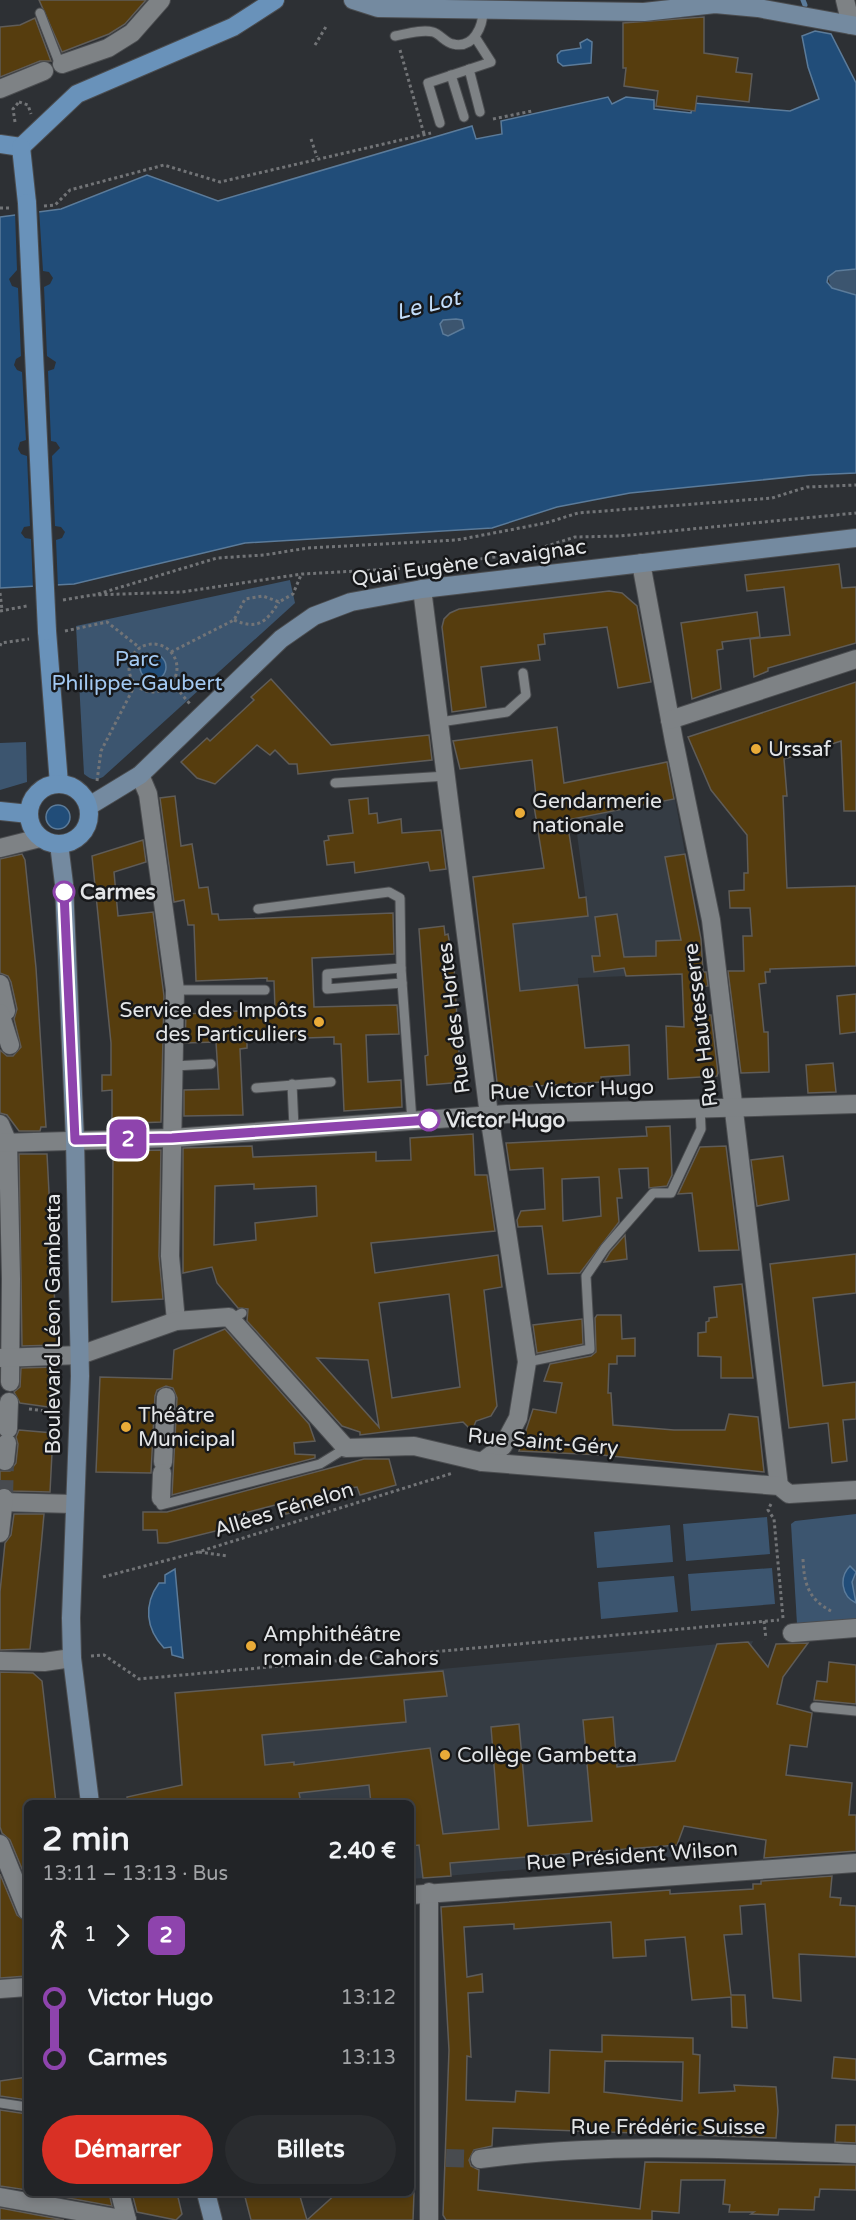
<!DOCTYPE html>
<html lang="fr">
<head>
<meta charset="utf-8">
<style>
  :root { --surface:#222427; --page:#2a2c2f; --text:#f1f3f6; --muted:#a2a4a7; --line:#3f4144; --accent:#d93025 }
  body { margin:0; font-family:"Varela Round",sans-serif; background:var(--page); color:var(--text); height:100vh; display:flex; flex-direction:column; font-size:22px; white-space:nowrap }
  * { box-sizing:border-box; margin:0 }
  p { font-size:20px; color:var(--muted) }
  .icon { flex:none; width:33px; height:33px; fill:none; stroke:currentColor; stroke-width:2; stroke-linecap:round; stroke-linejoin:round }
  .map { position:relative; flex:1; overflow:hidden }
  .sheet { position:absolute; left:24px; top:1800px; width:390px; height:396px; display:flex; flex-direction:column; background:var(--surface); border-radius:9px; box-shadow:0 3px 9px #0003,0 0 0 2px var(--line) }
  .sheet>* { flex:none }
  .badge { padding:0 12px; border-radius:9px; font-size:21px; line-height:39px }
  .map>.badge { position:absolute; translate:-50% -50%; box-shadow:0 0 0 3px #fff }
  .legs { display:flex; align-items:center; gap:9px; height:66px; padding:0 18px; font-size:20px }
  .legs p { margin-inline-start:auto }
  .head { display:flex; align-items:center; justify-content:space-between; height:102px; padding:0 18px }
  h1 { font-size:33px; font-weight:700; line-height:45px }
  .primary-button { display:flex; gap:12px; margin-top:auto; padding:12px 18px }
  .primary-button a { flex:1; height:69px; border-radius:36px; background:var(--accent); color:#fff; font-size:24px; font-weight:700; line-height:69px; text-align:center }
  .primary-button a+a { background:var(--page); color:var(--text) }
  ul { padding:0 18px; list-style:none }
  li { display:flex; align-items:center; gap:21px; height:60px; font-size:22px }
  li i { display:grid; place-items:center; width:9px; height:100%; margin:0 8px; background:currentColor }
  li i::after { content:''; width:15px; height:15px; margin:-8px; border:4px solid; border-radius:50%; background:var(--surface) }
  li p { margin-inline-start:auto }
  li:first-child i { background:linear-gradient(#0000 50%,currentColor 0) }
  li:last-child i { background:linear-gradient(currentColor 50%,#0000 0) }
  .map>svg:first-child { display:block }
</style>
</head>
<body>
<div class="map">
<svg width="856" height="2220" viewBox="0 0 856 2220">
  <rect width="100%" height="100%" fill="#2d3034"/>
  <!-- built -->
  <g fill="#353c44">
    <path d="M675 799 701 939 703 973 578 978V985L520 991 513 924 588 916 575 819Z"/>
    <path d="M753 1641 671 1857 411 1879V1803H183L175 1693Z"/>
  </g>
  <!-- green -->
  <g fill="#3c556f">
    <path d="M856 269V295L831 288 828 277 836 271Z"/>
    <path d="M456 318 462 320 465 328 448 336 443 334 440 324 443 320Z"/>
    <path d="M290 580 295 603 103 777C95 781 91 780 84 774L76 626Z"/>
    <path d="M26 742 27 782 0 790V743Z"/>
    <path d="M856 1514V1623L800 1628 797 1624 791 1524 795 1521Z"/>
    <path d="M767 1517 770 1554 686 1561 683 1524Z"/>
    <path d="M670 1525 673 1562 597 1568 594 1532Z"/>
    <path d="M772 1568 775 1604 691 1611 688 1574Z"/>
    <path d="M674 1576 678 1612 601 1619 598 1582Z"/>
  </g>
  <!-- water -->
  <g fill="#214d79" stroke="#5b7b9a" stroke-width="1.5" fill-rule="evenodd">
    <path d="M815 31 831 34 856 83V269L836 271 828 277 827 282 832 288 856 295V473L811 475 630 493 557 507 492 528 245 543 74 584 0 588V217L61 209 147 175 218 201 472 126 476 139 502 134 501 121 608 97 612 104 626 97 654 100V109L691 113 693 103 790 111 819 99 808 67 802 36ZM456 319 462 320 464 328 448 336 443 334 440 324 443 320Z"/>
    <path d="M587 39 592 42 591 63 563 66 558 62 557 55 561 51 581 48 580 43Z"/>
    <circle cx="153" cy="667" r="13"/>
    <circle cx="58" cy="817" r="12"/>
    <path d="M850 1566 856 1572 852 1582 856 1603C841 1596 839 1577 850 1566Z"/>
    <path d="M175 1569 183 1658 172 1655 171 1647 164 1648C146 1629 143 1605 159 1583H165V1575Z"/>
  </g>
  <!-- pier -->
  <path fill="#2d3034" d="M39 209 43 271 49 272 53 278 50 284 44 287 47 356 56 362 54 369 48 371 51 441 56 442 60 448 52 456 55 526 61 527 65 532 62 538 56 540 58 588 33 589 31 539 25 538 21 533 24 527 30 526 27 456 21 454 18 449 20 442 26 440 22 372 17 370 14 365 16 359 21 356 18 288 12 286 9 279 17 270 15 212Z"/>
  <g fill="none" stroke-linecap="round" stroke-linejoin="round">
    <!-- stream -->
    <path stroke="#5b7b9a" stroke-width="5" d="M803 0 805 5"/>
  </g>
  <!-- building -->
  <g fill="#563d0e" stroke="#5f5c58" stroke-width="1.5" fill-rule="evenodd">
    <path d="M39 0H146L125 24 109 34 62 52Z"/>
    <path d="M704 17V53L738 58 736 72 752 74 749 102 697 96 695 111 656 106 658 91 624 86 626 68H623V23Z"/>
    <path d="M35 18 51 61H40L0 77V27L20 25Z"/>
    <path d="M839 564 842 588 856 587V643L768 668V671L754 677 750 639 790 635 784 587 747 591 745 575Z"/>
    <path d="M609 591 622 593 637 606 651 682 618 688 607 627 544 634 545 644 538 645 540 660 481 667 486 707 452 712 442 627 444 619 450 613 459 609Z"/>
    <path d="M757 612 760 637 722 642 723 649 717 650 721 689 692 699 681 623Z"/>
    <path d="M271 679 331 745 429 735 432 760 298 774 297 764H289L275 750 270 755 257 745 215 784 197 778 181 762 207 738 210 741 254 700 251 697Z"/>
    <path d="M856 682V811H844L841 741 784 759 787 796H783L787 888 856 886V966L770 969V972H765L766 983 759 984 764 1032H768L769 1072 741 1073 728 971H744L743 936H752L750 908H730L729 891 744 890V873H748L747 835 711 790 688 737Z"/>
    <path d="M557 727 564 783 667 762 674 799 567 820 579 898 586 897 588 916 513 924 520 991 578 985 585 1048 629 1045 630 1075 601 1077 602 1082 504 1088 497 1082 473 877 544 868 534 806 537 805 532 760 460 769 453 741Z"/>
    <path d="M175 796 181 846 192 844 199 888 208 887 212 914H218L219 920 393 913 394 954 312 958 314 1007 397 1005 399 1034 366 1035 368 1082 401 1080 402 1107 344 1111 341 1044H334V1037L247 1040V1048L240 1049 243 1115 184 1116V1090L219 1089 216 1042 185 1043 186 1014 275 1009 274 981H267V978L196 981 194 925H188L184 900 174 902 160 798Z"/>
    <path d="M368 798 369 814 377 813 378 823 401 819 402 833 441 830 446 869 430 871 428 862 355 873 354 862 327 865 324 841 329 840 328 836 353 833 349 800Z"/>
    <path d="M143 840 146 862 114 872 118 916 153 912 164 996 161 1122 112 1124V1090L102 1091V1075H111V1043L92 856Z"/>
    <path d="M22 854 25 860 36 968 46 1127H41L40 1131H19L7 1115 0 1113V1050L7 1056H13L21 1047 14 1019 17 1009 11 982 8 976 0 973V859Z"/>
    <path d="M685 854 701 939 703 972H706L708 986 702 987 704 1015H711L718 1073 717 1076 668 1079 666 1026 684 1027 682 974 626 976 624 968 594 972 592 956H600L595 917 617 914 624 957 656 956V941L681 940 665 857Z"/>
    <path d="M444 926 445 935 448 934 454 967 459 1053H463L465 1082 427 1085 425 1056 428 1055 419 929Z"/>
    <path d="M856 994V1032L840 1034 837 996Z"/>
    <path d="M833 1063 836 1092 808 1093 806 1065Z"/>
    <path d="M670 1126 672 1175 667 1186 649 1188 648 1168 619 1169 622 1198H617L619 1222 580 1273 548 1274 542 1226 518 1227 517 1220 521 1211 545 1209 543 1168 510 1170 506 1143 647 1136 646 1127ZM599 1177 601 1216 563 1221 562 1179Z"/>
    <path d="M473 1134 475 1175H487L495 1231 371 1243 375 1273 498 1255 502 1287 484 1290 497 1406 491 1416 476 1421 472 1431 463 1422 360 1435V1432L342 1426 247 1321 248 1309 238 1308 217 1283 212 1267 183 1273V1148L252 1146 253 1157 376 1152V1161L411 1160 410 1138ZM254 1184V1189L316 1186 317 1216 255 1223 256 1240 214 1245 215 1186ZM449 1294 460 1387 392 1398 379 1303ZM317 1358 368 1360 379 1427Z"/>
    <path d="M726 1146 739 1250 699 1251 692 1193 678 1194 700 1147Z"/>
    <path d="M161 1150 159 1256 163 1299 112 1302 113 1151Z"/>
    <path d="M19 1154H47L57 1345 22 1346Z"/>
    <path d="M783 1156 789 1200 757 1206 751 1160Z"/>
    <path d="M625 1235 627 1259 604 1262 610 1252Z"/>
    <path d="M856 1254V1293L813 1298 823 1386 856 1382V1419L843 1420 847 1461 832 1463 828 1423 789 1428 770 1264Z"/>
    <path d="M742 1284 753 1378H721V1357L698 1356V1333L706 1332V1322L709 1321V1318L717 1317 714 1287Z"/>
    <path d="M597 1315H621L622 1339 635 1338V1356H617V1364H609L608 1393H611L613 1425 674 1430H725L729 1414 758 1417 764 1472 602 1455 519 1451 533 1409 556 1413 562 1383 544 1381 550 1364 591 1356 596 1352 595 1318Z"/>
    <path d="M582 1319 583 1344 537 1353 533 1325Z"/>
    <path d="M225 1329 309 1424 315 1441 294 1443 295 1454 315 1455V1458L172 1495 177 1398 173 1388 166 1386 157 1390 155 1396 151 1473 96 1472 100 1377 172 1379 174 1350Z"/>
    <path d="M56 1367 55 1408 20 1403 14 1392 20 1387 21 1368Z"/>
    <path d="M19 1430 53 1433 50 1492 12 1491 6 1487 0 1488V1471H10L16 1463 18 1444 16 1437Z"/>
    <path d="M364 1459H389L396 1485 360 1495 357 1487 350 1488 349 1485 315 1495 317 1506 286 1514 283 1503 237 1515 240 1525 167 1543H158L157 1530H143V1512H167Z"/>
    <path d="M14 1514H44L41 1547 30 1649 0 1650V1592L5 1543 11 1535Z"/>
    <path d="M748 1642 768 1667 776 1644 808 1643 783 1677 777 1704 812 1713 807 1747 790 1745 786 1775 852 1783 849 1815H856V1851L764 1858 766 1840 684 1826 677 1845 450 1863 451 1876 423 1878 419 1845 411 1846V1803H371L369 1785 299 1793 301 1803H241L240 1800 207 1803H128L127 1797 182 1785 175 1693 443 1671 447 1696 404 1700 406 1722 262 1735 265 1765 294 1762V1765L430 1748 443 1834 499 1829 491 1727 519 1724 528 1826 592 1821 583 1720 613 1717 617 1767 675 1761 717 1644Z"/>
    <path d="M829 1662 856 1665V1704L814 1700 817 1681 827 1682Z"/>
    <path d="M0 1672 33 1673 42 1681 56 1803H27V1881L10 1840 2 1833 0 1827Z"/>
    <path d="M0 1874 17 1915 27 1922V1976L0 1978Z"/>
    <path d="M832 1876 830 1897 841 1898 840 1905 856 1906V1957L799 1954 801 2001 773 1998 765 1904 740 1906 742 1934 724 1935 731 1995H745L747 2028 732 2027 731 1997 692 2000 685 1937 645 1940 646 1956 613 1958 611 1922 514 1929V1924L464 1927 467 1977 482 1974 483 1992 468 1993 471 2057 467 2056 466 2100 515 2102 516 2091 549 2093 550 2050 602 2052V2035L693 2038V2054L700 2055 699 2093 735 2091 734 2085 776 2087 778 2111 776 2138 493 2128 492 2146 474 2150 469 2160 471 2166 479 2170 478 2190 640 2209 645 2162 856 2165V2190L820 2189 819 2197H815L814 2210 779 2209 778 2215 751 2214 754 2212H729L730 2205 723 2204 725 2180H681L679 2213 652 2211V2220H446L443 2215 449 2050 441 1907 670 1890V1894L753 1889V1884H761V1881ZM605 2061 683 2062 682 2101 604 2092Z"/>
    <path d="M834 2057 856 2059V2080L832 2078Z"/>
    <path d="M27 2077V2100L0 2096V2081Z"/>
    <path d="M0 2110 27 2114V2190L0 2186Z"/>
    <path d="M836 2125H856V2143L835 2142Z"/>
    <path d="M41 2193H109L112 2206Z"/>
    <path d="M132 2193H177L182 2214 176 2220 137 2212Z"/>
    <path d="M244 2193H299L307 2220 337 2193H414L413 2220H251Z"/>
    <path d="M0 2208 64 2220H0Z"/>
  </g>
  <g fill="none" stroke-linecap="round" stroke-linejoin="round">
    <!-- street-tunnel -->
    <g stroke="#484b4f" stroke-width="18" stroke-dasharray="18 9" stroke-linecap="butt">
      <path d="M4 1498 5 1461"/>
      <path d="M446 2158 480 2159"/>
    </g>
    <!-- lane casing -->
    <g stroke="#4b4d50" stroke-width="11">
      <g id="lane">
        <path d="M40 13 60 65"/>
        <path d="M395 36C406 34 422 29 433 32 440 34 446 43 453 44 474 49 483 26 483 10"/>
        <path d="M469 69 480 112"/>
        <path d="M451 75 464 117"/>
        <path d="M440 123 428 83 491 62 475 37"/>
        <path d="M440 722 507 712 526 695 523 673"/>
        <path d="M335 783 447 776"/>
        <path d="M258 909 389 892 400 898 401 968 412 1121"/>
        <path d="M401 968 327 974V989L402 983"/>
        <path d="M175 990H265"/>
        <path d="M174 1066 211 1064"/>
        <path d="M292 1084 294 1128"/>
        <path d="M256 1088 331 1082"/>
        <path d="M231 1319 242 1313"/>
        <path d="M527 1362 590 1349 586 1276 605 1248 653 1193H671L701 1129 700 1108"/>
        <path d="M161 1505 320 1464 346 1448"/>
        <path d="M815 1707 856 1711"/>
        <path d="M0 2103 27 2107"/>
      </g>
    </g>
    <!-- street casing -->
    <g stroke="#4b4d50" stroke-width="20">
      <g id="street">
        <path d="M845 0 851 25 856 21"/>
        <path d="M62 64 108 48 132 33 161 0"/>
        <path d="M0 89 44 71"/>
        <path d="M641 563 674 741 711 920 779 1486"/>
        <path d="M422 589 489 1115 527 1362 518 1418 503 1446 482 1462"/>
        <path d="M670 720 856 659"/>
        <path d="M140 775 148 794 175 990 170 1256 176 1321"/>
        <path d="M0 848 40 838"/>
        <path d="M0 984 6 1011 0 1013"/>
        <path d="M0 1013 10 1045"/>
        <path d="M0 1124 8 1143 11 1279 10 1382"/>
        <path d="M0 1143 172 1138 507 1114 856 1104"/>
        <path d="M0 1358 80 1355 176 1321 229 1317 346 1448 414 1446 482 1462 779 1486 789 1494 856 1490"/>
        <path d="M8 1429 9 1402"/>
        <path d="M5 1461 7 1443"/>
        <path d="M163 1462 166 1397"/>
        <path d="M161 1498 162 1473"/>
        <path d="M0 1502 73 1504"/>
        <path d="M0 1533 4 1498"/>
        <path d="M792 1633 856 1628"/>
        <path d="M0 1661 44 1662 72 1658"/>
        <path d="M0 1844 27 1911"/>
        <path d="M429 1892V2220"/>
        <path d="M411 1895 856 1863"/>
        <path d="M0 1989 27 1987"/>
        <path d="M480 2159C604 2142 731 2149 856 2154"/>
        <path d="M120 2193 127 2220"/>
        <path d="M0 2197 127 2220"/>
      </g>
    </g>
    <!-- secondary casing -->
    <g stroke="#4b4d50" stroke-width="20">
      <g id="secondary">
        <path d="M353 0 378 8 644 12 715 4 758 8 856 26"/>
        <path d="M89 806 140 775 281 639 314 616 351 602 422 589 856 538"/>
        <path d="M59 844 64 884 75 1140 80 1376 71 1618 72 1658 90 1803"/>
        <path d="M206 2193 213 2220"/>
      </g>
    </g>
    <!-- primary casing -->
    <g stroke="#4b4d50" stroke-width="20">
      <g id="primary">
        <path d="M0 144 21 147"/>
        <path d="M21 147 77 94 233 27 275 0"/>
        <path d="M21 147 27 203"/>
        <path d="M47 631 59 784"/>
        <circle cx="59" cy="814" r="30"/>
        <path d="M0 811 29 814"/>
      </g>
    </g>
    <!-- path -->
    <g stroke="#727477" stroke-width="3" stroke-dasharray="3 3" stroke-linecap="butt">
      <path d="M315 45 327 25"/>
      <path d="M400 50 424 134"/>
      <path d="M19 102 28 105 31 114"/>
      <path d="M493 119 532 111"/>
      <path d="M15 122 13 109 19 102"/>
      <path d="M311 139 317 157"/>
      <path d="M44 206 55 205 70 190 164 165 220 182 431 133"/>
      <path d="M0 208H10"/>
      <path d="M0 593 2 610"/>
      <path d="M98 594 217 558 264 555 308 548 457 540 546 523 578 513 772 498 807 487 856 485"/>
      <path d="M63 600 93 595 182 592 302 574 411 568 525 553 575 537 620 536 856 513"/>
      <path d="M0 611 27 606"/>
      <path d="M234 620C257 630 266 623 279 602"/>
      <path d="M65 631 107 622 140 648"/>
      <circle cx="153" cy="668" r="24"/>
      <path d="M0 646 1 643 29 639"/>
      <path d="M171 652 234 620 245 599 263 596 279 602 293 594 301 575"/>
      <path d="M172 683 190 704"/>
      <path d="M97 781 101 751 135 685"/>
      <path d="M29 1409 62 1413"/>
      <path d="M771 1504 768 1510 774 1519 783 1618"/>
      <path d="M199 1552 228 1556"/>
      <path d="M803 1559C804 1583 808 1599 831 1611"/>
      <path d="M103 1577 198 1552 453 1473"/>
      <path d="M764 1621 766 1639"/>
      <path d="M91 1656 104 1655 139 1679 779 1620"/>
    </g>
    <!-- lane -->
    <use href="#lane" stroke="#7e8285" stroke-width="9"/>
    <!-- street -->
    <use href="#street" stroke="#7e8285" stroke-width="18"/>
    <!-- secondary -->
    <use href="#secondary" stroke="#748aa0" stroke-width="18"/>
    <!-- primary -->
    <use href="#primary" stroke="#6992ba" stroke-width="18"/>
    <!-- primary-bridge casing -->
    <g stroke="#4b4d50" stroke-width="20" stroke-linecap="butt">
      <path id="primary-bridge" d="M27 203 47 631"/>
    </g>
    <!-- primary-bridge -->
    <use href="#primary-bridge" stroke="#6992ba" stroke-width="18"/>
  </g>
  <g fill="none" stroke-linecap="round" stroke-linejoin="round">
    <!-- line-1 casing -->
    <g stroke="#fff" stroke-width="14">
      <path id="line-1" d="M64 892 75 1140 172 1138 429 1120"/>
    </g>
    <!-- line-1 -->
    <use href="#line-1" stroke="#8e44ad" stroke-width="9"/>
  </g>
  <!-- markers -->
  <g fill="#e9ab38" stroke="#17181a" stroke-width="2">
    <circle cx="756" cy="749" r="6"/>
    <circle cx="520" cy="813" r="6"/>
    <circle cx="319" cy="1022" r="6"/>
    <circle cx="126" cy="1427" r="6"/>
    <circle cx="251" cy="1646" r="6"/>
    <circle cx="445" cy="1755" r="6"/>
  </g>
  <g fill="#fff" stroke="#8e44ad" stroke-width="3">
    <circle cx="64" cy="892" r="10"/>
    <circle cx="429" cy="1120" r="10"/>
  </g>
  <g text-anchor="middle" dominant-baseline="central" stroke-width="5" stroke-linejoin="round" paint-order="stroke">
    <!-- street labels -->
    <g font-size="21" fill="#e3e5e7" stroke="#17181a">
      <text transform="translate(469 563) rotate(-8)">Quai Eugène Cavaignac</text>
      <text transform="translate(454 1018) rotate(-97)">Rue des Hortes</text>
      <text transform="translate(701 1025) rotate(-97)">Rue Hautesserre</text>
      <text transform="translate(572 1090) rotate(-2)">Rue Victor Hugo</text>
      <text transform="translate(53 1324) rotate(-90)">Boulevard Léon Gambetta</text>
      <text transform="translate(543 1442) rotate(5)">Rue Saint-Géry</text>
      <text transform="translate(284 1510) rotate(-17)">Allées Fénelon</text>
      <text transform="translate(632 1856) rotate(-4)">Rue Président Wilson</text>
      <text x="668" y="2127">Rue Frédéric Suisse</text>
    </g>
    <!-- park labels -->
    <g font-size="21" fill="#a3c9f2" stroke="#17181a">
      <text x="137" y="659">Parc<tspan x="137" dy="24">Philippe-Gaubert</tspan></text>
    </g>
    <!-- poi labels -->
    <g font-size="21" fill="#e3e5e7" stroke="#17181a" text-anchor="start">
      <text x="768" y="749">Urssaf</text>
      <text x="532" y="801">Gendarmerie<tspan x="532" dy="24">nationale</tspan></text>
      <text x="307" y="1010" text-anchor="end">Service des Impôts<tspan x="307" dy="24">des Particuliers</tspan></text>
      <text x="138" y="1415">Théâtre<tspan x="138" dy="24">Municipal</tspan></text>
      <text x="263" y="1634">Amphithéâtre<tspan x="263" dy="24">romain de Cahors</tspan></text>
      <text x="457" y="1755">Collège Gambetta</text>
    </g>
    <!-- stop labels -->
    <g font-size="21" font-weight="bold" fill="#e3e5e7" stroke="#17181a" text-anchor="start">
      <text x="80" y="892">Carmes</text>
      <text x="446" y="1120">Victor Hugo</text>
    </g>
    <!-- water labels -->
    <g font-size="22" font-style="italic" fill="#c3ddf9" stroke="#17181a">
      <text transform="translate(428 305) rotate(-14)">Le Lot</text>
    </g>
  </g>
</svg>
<b class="badge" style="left:128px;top:1139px;background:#8e44ad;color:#fff">2</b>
<section class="sheet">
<div class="head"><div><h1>2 min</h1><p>13:11 – 13:13 · Bus</p></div><b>2.40 €</b></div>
<div class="legs"><svg class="icon" aria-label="walk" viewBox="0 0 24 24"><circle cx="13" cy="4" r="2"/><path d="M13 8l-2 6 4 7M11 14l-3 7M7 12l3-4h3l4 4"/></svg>1<svg class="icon" aria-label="forward" viewBox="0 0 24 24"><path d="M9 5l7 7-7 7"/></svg><b class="badge" style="background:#8e44ad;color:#fff">2</b></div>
<ul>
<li><i style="color:#8e44ad"></i><b>Victor Hugo</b><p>13:12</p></li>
<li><i style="color:#8e44ad"></i><b>Carmes</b><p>13:13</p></li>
</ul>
<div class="primary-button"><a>Démarrer</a><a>Billets</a></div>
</section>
</div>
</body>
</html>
